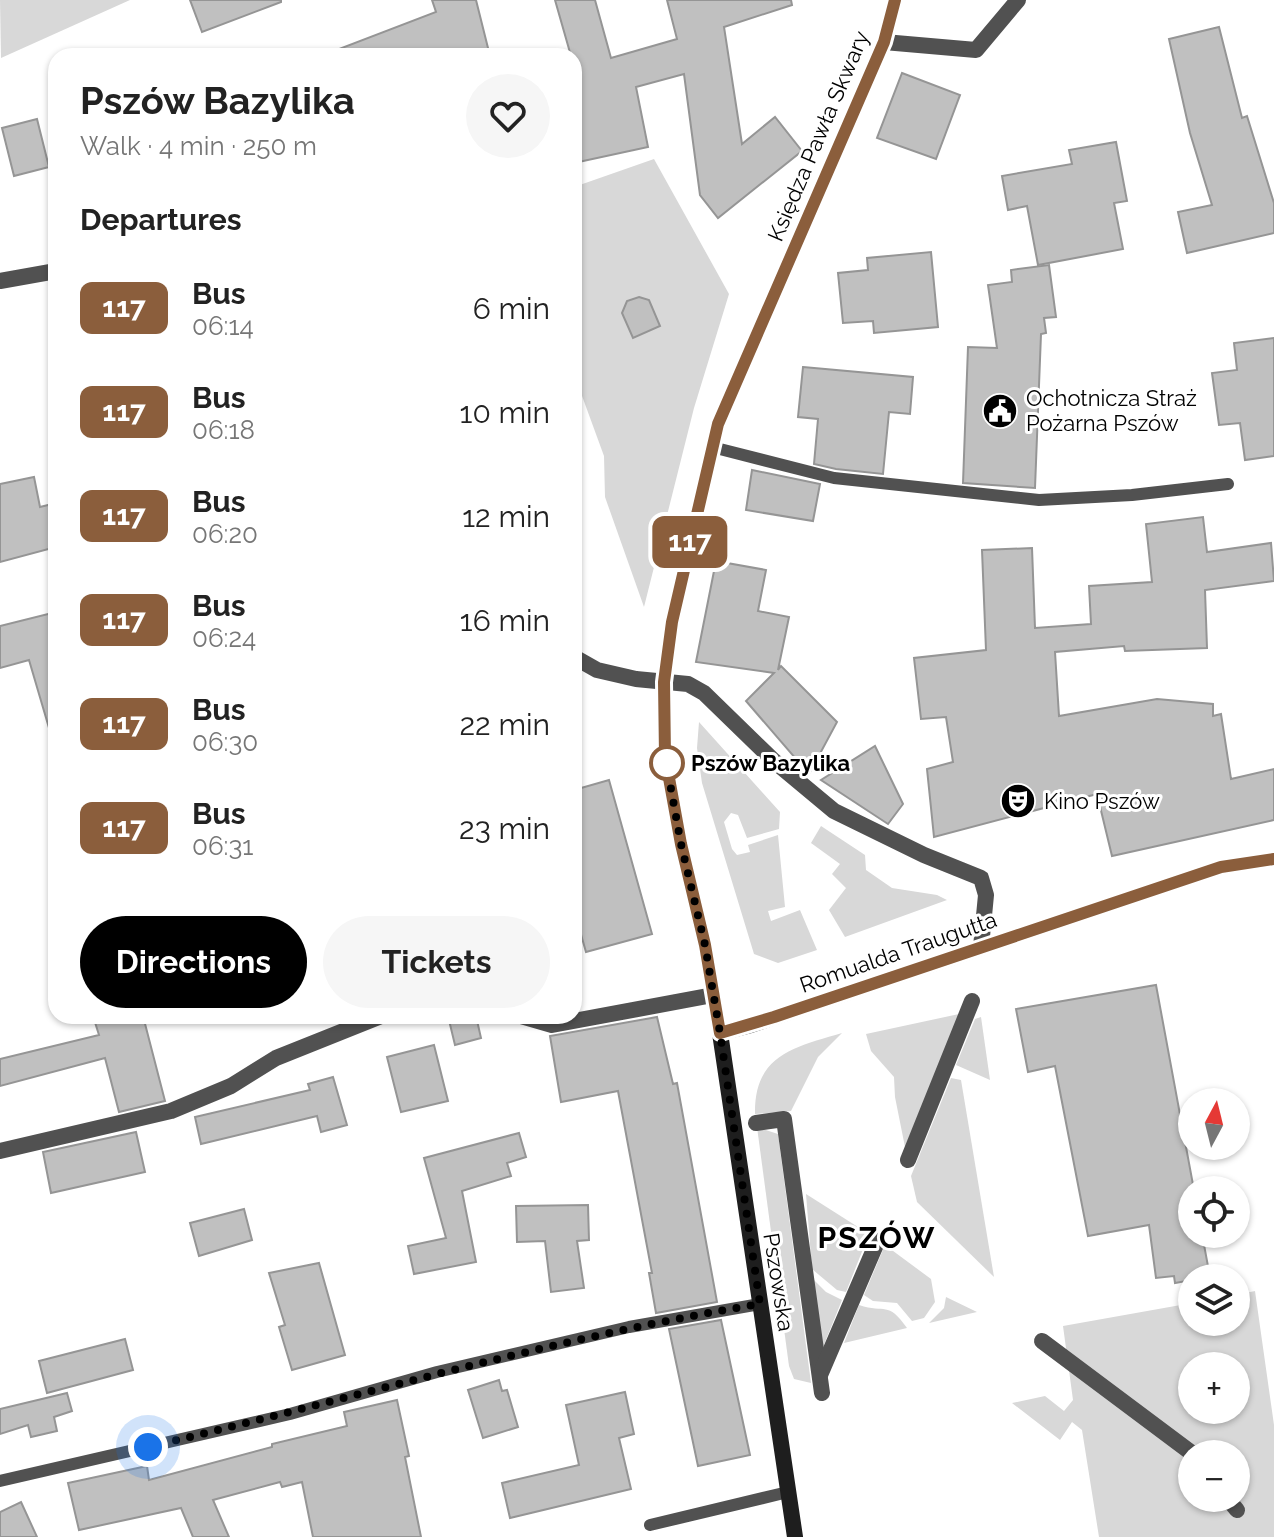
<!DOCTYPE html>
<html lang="en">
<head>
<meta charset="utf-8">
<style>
  :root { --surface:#fff; --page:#f6f6f6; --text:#222; --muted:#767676; --accent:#000 }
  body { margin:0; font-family:Raleway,sans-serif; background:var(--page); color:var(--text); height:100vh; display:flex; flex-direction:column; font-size:30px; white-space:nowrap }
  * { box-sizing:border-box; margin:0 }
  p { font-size:26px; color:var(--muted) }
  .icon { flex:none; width:44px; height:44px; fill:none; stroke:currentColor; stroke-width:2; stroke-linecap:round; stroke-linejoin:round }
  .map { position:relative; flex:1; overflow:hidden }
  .sheet { position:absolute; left:48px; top:48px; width:534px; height:976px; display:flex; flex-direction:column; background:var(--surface); border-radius:24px; box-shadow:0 2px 6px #0004 }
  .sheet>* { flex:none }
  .badge { padding:0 16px; border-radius:12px; font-size:28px; line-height:52px }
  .needle { width:52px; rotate:7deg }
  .fabs { position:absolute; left:1178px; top:1088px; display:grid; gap:16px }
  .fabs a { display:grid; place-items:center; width:72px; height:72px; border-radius:50%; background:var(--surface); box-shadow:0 2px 6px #0004; font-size:40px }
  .you { position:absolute; width:40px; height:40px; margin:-20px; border:6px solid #fff; border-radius:50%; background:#1a73e8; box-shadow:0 0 0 12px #1a73e833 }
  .map>.badge { position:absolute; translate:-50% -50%; box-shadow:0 0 0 4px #fff }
  h2 { padding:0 32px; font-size:30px; line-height:72px }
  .round { display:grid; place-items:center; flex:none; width:84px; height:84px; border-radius:42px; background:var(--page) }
  .head { display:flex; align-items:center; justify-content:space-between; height:136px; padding:0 32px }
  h1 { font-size:38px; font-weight:700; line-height:60px }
  .primary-button { display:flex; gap:16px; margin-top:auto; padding:16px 32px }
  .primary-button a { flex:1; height:92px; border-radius:48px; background:var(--accent); color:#fff; font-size:32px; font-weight:700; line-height:92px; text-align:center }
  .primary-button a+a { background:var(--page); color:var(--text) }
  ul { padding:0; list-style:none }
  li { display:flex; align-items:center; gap:24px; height:104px; padding:0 32px }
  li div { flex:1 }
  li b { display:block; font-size:30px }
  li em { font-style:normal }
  li .badge { min-width:88px; font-weight:700; text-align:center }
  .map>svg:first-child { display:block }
</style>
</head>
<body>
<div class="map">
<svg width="1274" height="1537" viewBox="0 0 1274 1537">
  <rect width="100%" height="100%" fill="#fff"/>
  <!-- green -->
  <g fill="#d8d8d8" fill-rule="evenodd">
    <path d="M0 0H130L1 58Z"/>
    <path d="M654 159 729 294 694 408 644 607 605 497 604 456 574 374V187Z"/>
    <path d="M699 722 780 812 779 829 747 838 738 815 731 813 724 822 732 849 737 855 750 852 748 845 778 835 785 907 768 911 771 921 800 910 817 950 778 963 754 954 702 783 697 748Z"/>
    <path d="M821 826 865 855 866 870 892 888 937 895 947 900 845 937 829 910 846 888 832 874 840 864 811 843Z"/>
    <path d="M959 1014 905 1147 895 1097 894 1077 871 1051 866 1034Z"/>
    <path d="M981 1017 990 1080 956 1065 975 1019Z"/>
    <path d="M842 1033 818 1057 791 1111 755 1114C754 1055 794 1047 842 1033Z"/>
    <path d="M951 1078 961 1080 994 1277 917 1202 911 1176Z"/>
    <path d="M757 1127 778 1134 811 1383 794 1379 789 1366Z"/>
    <path d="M806 1194 869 1234 846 1292 837 1290 812 1269Z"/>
    <path d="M885 1245 931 1279 935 1302 924 1318 912 1321 897 1303 873 1301 864 1295Z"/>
    <path d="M813 1279 826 1292 842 1300 821 1352Z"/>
    <path d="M1255 1291 1274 1425V1537H1099L1082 1430 1072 1422 1060 1440 1012 1403 1045 1396 1064 1411 1073 1400 1063 1326 1192 1303V1322H1236V1295ZM1192 1366H1236V1410H1192ZM1192 1454H1236V1498H1192Z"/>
    <path d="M946 1297 977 1312 929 1323 944 1308Z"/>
    <path d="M859 1305C886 1314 887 1300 907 1328L844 1343Z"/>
  </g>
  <!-- building -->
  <g fill="#c0c0c0" stroke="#959595" stroke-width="2">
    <path d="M190 0H281V2L202 32Z"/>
    <path d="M432 0H476L490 56H327L326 54 436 12Z"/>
    <path d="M555 0H595L611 58 677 39 667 0H791L792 5 724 27 742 144 775 117 802 151 718 218 700 195 684 74 636 87 648 147 574 163V56H571Z"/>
    <path d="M1219 27 1242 118 1247 116 1274 203V233L1187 253 1178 212 1212 205 1190 133 1169 39Z"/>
    <path d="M902 73 960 95 936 159 877 138Z"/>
    <path d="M37 119 49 167 14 176 2 128Z"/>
    <path d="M1116 142 1127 201 1114 203 1123 249 1038 265 1027 206 1008 210 1002 176 1072 164 1069 150Z"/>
    <path d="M931 252 938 327 874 333 873 321 843 323 838 273 868 270 867 258Z"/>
    <path d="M1049 265 1056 317 1044 318 1046 333 1041 334 1035 488 963 483 968 347 997 348 988 285 1012 282 1011 270Z"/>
    <path d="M639 297 649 300 660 326 633 338 622 313 627 301Z"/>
    <path d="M1274 338V456L1245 460 1240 423 1219 425 1212 373 1237 370 1234 343Z"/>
    <path d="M803 367 913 377 910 414 889 412 883 474 836 469 814 464 818 419 798 417Z"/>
    <path d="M752 470 820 484 813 521 746 510Z"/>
    <path d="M34 477 40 507 56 503V547L0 562V484Z"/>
    <path d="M1203 517 1207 552 1271 543 1274 581 1205 590 1207 648 1125 651 1124 646 1055 652 1059 716 1157 699 1213 704V716L1221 714 1231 779 1274 769V820L1112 856 1097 794 934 837 927 769 953 762 946 717 921 719 914 658 986 650 982 550 1032 548 1035 628 1091 624 1089 586 1152 582 1146 524Z"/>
    <path d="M716 561 766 570 758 611 789 617 778 670 781 666 837 722 809 774 746 701 774 673 696 662Z"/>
    <path d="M56 612V727L49 728 29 660 0 668V626Z"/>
    <path d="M875 746 903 804 888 824 821 780Z"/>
    <path d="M609 780 652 934 586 952 574 910V790Z"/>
    <path d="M1156 985 1194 1190 1192 1234H1202L1210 1277 1192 1278V1280L1175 1283 1174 1276 1156 1278 1149 1225 1088 1236 1055 1066 1028 1072 1016 1009Z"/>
    <path d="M93 1016H143L165 1101 119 1112 105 1058 0 1086V1059L99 1035Z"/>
    <path d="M448 1016H476L481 1038 455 1045Z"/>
    <path d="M657 1017 673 1084 677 1083 717 1302 656 1313 649 1273H652L618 1091 561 1102 550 1036Z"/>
    <path d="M434 1045 448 1101 401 1112 387 1057Z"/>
    <path d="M333 1077 347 1125 321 1132 317 1116 201 1144 195 1117 310 1090 308 1084Z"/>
    <path d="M136 1132 145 1172 51 1193 43 1152Z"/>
    <path d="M519 1133 526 1157 507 1163 511 1176 462 1191 476 1262 414 1274 408 1246 446 1238 424 1158Z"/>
    <path d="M588 1205 589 1240 577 1241 584 1288 551 1292 545 1241 517 1242 516 1206Z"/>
    <path d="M244 1209 252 1240 199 1256 190 1223Z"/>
    <path d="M319 1263 345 1355 292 1370 279 1327 285 1325 269 1273Z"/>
    <path d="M721 1320 750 1455 698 1466 669 1329Z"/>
    <path d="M125 1339 133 1370 47 1393 39 1361Z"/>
    <path d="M499 1380 502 1391 507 1390 518 1427 483 1438 468 1390Z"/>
    <path d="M625 1392 634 1434 619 1438 631 1489 510 1518 502 1483 579 1465 566 1405Z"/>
    <path d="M67 1393 72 1411 54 1417 57 1431 31 1437 28 1425 0 1434V1409Z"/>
    <path d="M397 1400 409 1456 405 1457 421 1537H313L302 1482 282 1487 280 1482 213 1500 229 1537H193L181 1508 79 1530 68 1483 147 1466 149 1480 272 1447V1444L347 1426 344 1412Z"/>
    <path d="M21 1502 37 1537H0V1512Z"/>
  </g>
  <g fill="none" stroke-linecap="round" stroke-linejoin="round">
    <!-- lane -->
    <g stroke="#515151" stroke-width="12">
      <path d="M712 447 834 478 1039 500 1132 495 1228 484"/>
      <path d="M0 1481 290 1414 437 1372 629 1327 760 1304"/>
      <path d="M650 1525 788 1492"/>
    </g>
    <!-- street -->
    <g stroke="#515151" stroke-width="16">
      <path d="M884 42 976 50 1018 0"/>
      <path d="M0 281 56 271"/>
      <path d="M574 657 597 670 636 679 688 684 704 693 774 761 834 811 924 855 981 878 986 895 981 947"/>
      <path d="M521 1016 552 1025 713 995"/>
      <path d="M756 1123 784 1119 822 1393"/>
      <path d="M0 1151 171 1111 231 1086 276 1058 381 1016"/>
      <path d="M908 1160 972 1001"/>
      <path d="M1042 1341 1193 1454"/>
      <path d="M820 1375 878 1240"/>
      <path d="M1227 1498 1237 1510"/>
    </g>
    <!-- secondary -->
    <g stroke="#1e1e1e" stroke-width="16">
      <path d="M720 1033 751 1025 1221 867 1274 859"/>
      <path d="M795 1537 720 1033 705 945 681 844 665 756 664 682 672 622 718 424 884 42 895 0"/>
    </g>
  </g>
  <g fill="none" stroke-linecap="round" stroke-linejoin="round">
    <!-- line casing -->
    <g stroke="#fff" stroke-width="18">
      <path id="line" d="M895 0 884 42 718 424 672 622 664 682 665 756 681 844 705 945 720 1033 774 1017 1221 867 1274 859"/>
    </g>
    <!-- line -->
    <use href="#line" stroke="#8b5e3c" stroke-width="12"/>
    <!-- walk -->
    <path stroke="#000" stroke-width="8" stroke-dasharray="0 14.4" d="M148 1447C352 1399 552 1338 760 1304L720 1033 705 945 681 844 665 756 667 763"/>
  </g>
  <!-- icons -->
  <defs>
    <g id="civic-disc" transform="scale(1.8)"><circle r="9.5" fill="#000" stroke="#fff"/><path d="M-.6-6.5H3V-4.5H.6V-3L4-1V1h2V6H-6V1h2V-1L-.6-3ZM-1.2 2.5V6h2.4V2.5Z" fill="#fff"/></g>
    <g id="theatre-disc" transform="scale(1.8)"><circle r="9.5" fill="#000" stroke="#fff"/><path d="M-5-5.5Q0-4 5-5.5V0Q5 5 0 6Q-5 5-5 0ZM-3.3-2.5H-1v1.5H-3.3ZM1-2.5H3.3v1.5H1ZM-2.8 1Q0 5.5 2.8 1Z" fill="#fff"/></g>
  </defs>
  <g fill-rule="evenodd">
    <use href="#civic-disc" x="1000" y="411"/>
    <use href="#theatre-disc" x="1018" y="801"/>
  </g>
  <!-- markers -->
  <circle fill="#fff" stroke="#8b5e3c" stroke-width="4" cx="667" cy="763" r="16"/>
  <g text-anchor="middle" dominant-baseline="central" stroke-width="6" stroke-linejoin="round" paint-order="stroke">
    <!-- street labels -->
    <g font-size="22" fill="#000" stroke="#fff">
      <text transform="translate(818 136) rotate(-67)">Księdza Pawła Skwary</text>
      <text transform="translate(898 952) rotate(-19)">Romualda Traugutta</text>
      <text transform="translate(779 1282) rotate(81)">Pszowska</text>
    </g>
    <!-- poi labels -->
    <g font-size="22" fill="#000" stroke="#fff" text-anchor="start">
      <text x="1026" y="398">Ochotnicza Straż<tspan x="1026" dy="25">Pożarna Pszów</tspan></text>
      <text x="1044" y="801">Kino Pszów</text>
    </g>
    <!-- stop labels -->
    <g font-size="22" font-weight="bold" fill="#000" stroke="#fff" text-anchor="start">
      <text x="691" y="763">Pszów Bazylika</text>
    </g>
    <!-- district labels -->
    <g font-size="30" font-weight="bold" letter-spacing="2" fill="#000" stroke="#fff">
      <text x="877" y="1237">PSZÓW</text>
    </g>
  </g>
</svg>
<div class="fabs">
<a><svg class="needle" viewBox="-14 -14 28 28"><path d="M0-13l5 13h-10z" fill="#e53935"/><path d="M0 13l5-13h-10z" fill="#767676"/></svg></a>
<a><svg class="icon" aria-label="locate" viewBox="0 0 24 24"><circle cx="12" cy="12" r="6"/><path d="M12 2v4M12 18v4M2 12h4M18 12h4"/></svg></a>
<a><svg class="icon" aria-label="layers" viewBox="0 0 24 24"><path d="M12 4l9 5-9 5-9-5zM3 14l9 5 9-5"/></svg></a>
<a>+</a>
<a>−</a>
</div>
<div class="you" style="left:148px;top:1447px"></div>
<b class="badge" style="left:690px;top:542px;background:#8b5e3c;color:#fff">117</b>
<section class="sheet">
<div class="head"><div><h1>Pszów Bazylika</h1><p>Walk · 4 min · 250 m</p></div><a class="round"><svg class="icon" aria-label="heart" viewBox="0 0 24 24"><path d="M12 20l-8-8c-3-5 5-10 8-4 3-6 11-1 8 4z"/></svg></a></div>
<h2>Departures</h2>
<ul>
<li><span class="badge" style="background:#8b5e3c;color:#fff">117</span><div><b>Bus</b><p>06:14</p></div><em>6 min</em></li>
<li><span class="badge" style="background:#8b5e3c;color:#fff">117</span><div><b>Bus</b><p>06:18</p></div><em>10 min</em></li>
<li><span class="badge" style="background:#8b5e3c;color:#fff">117</span><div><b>Bus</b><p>06:20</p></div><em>12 min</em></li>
<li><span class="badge" style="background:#8b5e3c;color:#fff">117</span><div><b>Bus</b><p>06:24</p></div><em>16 min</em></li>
<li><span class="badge" style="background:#8b5e3c;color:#fff">117</span><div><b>Bus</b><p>06:30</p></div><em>22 min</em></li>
<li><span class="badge" style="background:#8b5e3c;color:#fff">117</span><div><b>Bus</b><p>06:31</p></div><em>23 min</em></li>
</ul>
<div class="primary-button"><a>Directions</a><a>Tickets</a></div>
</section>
</div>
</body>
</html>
